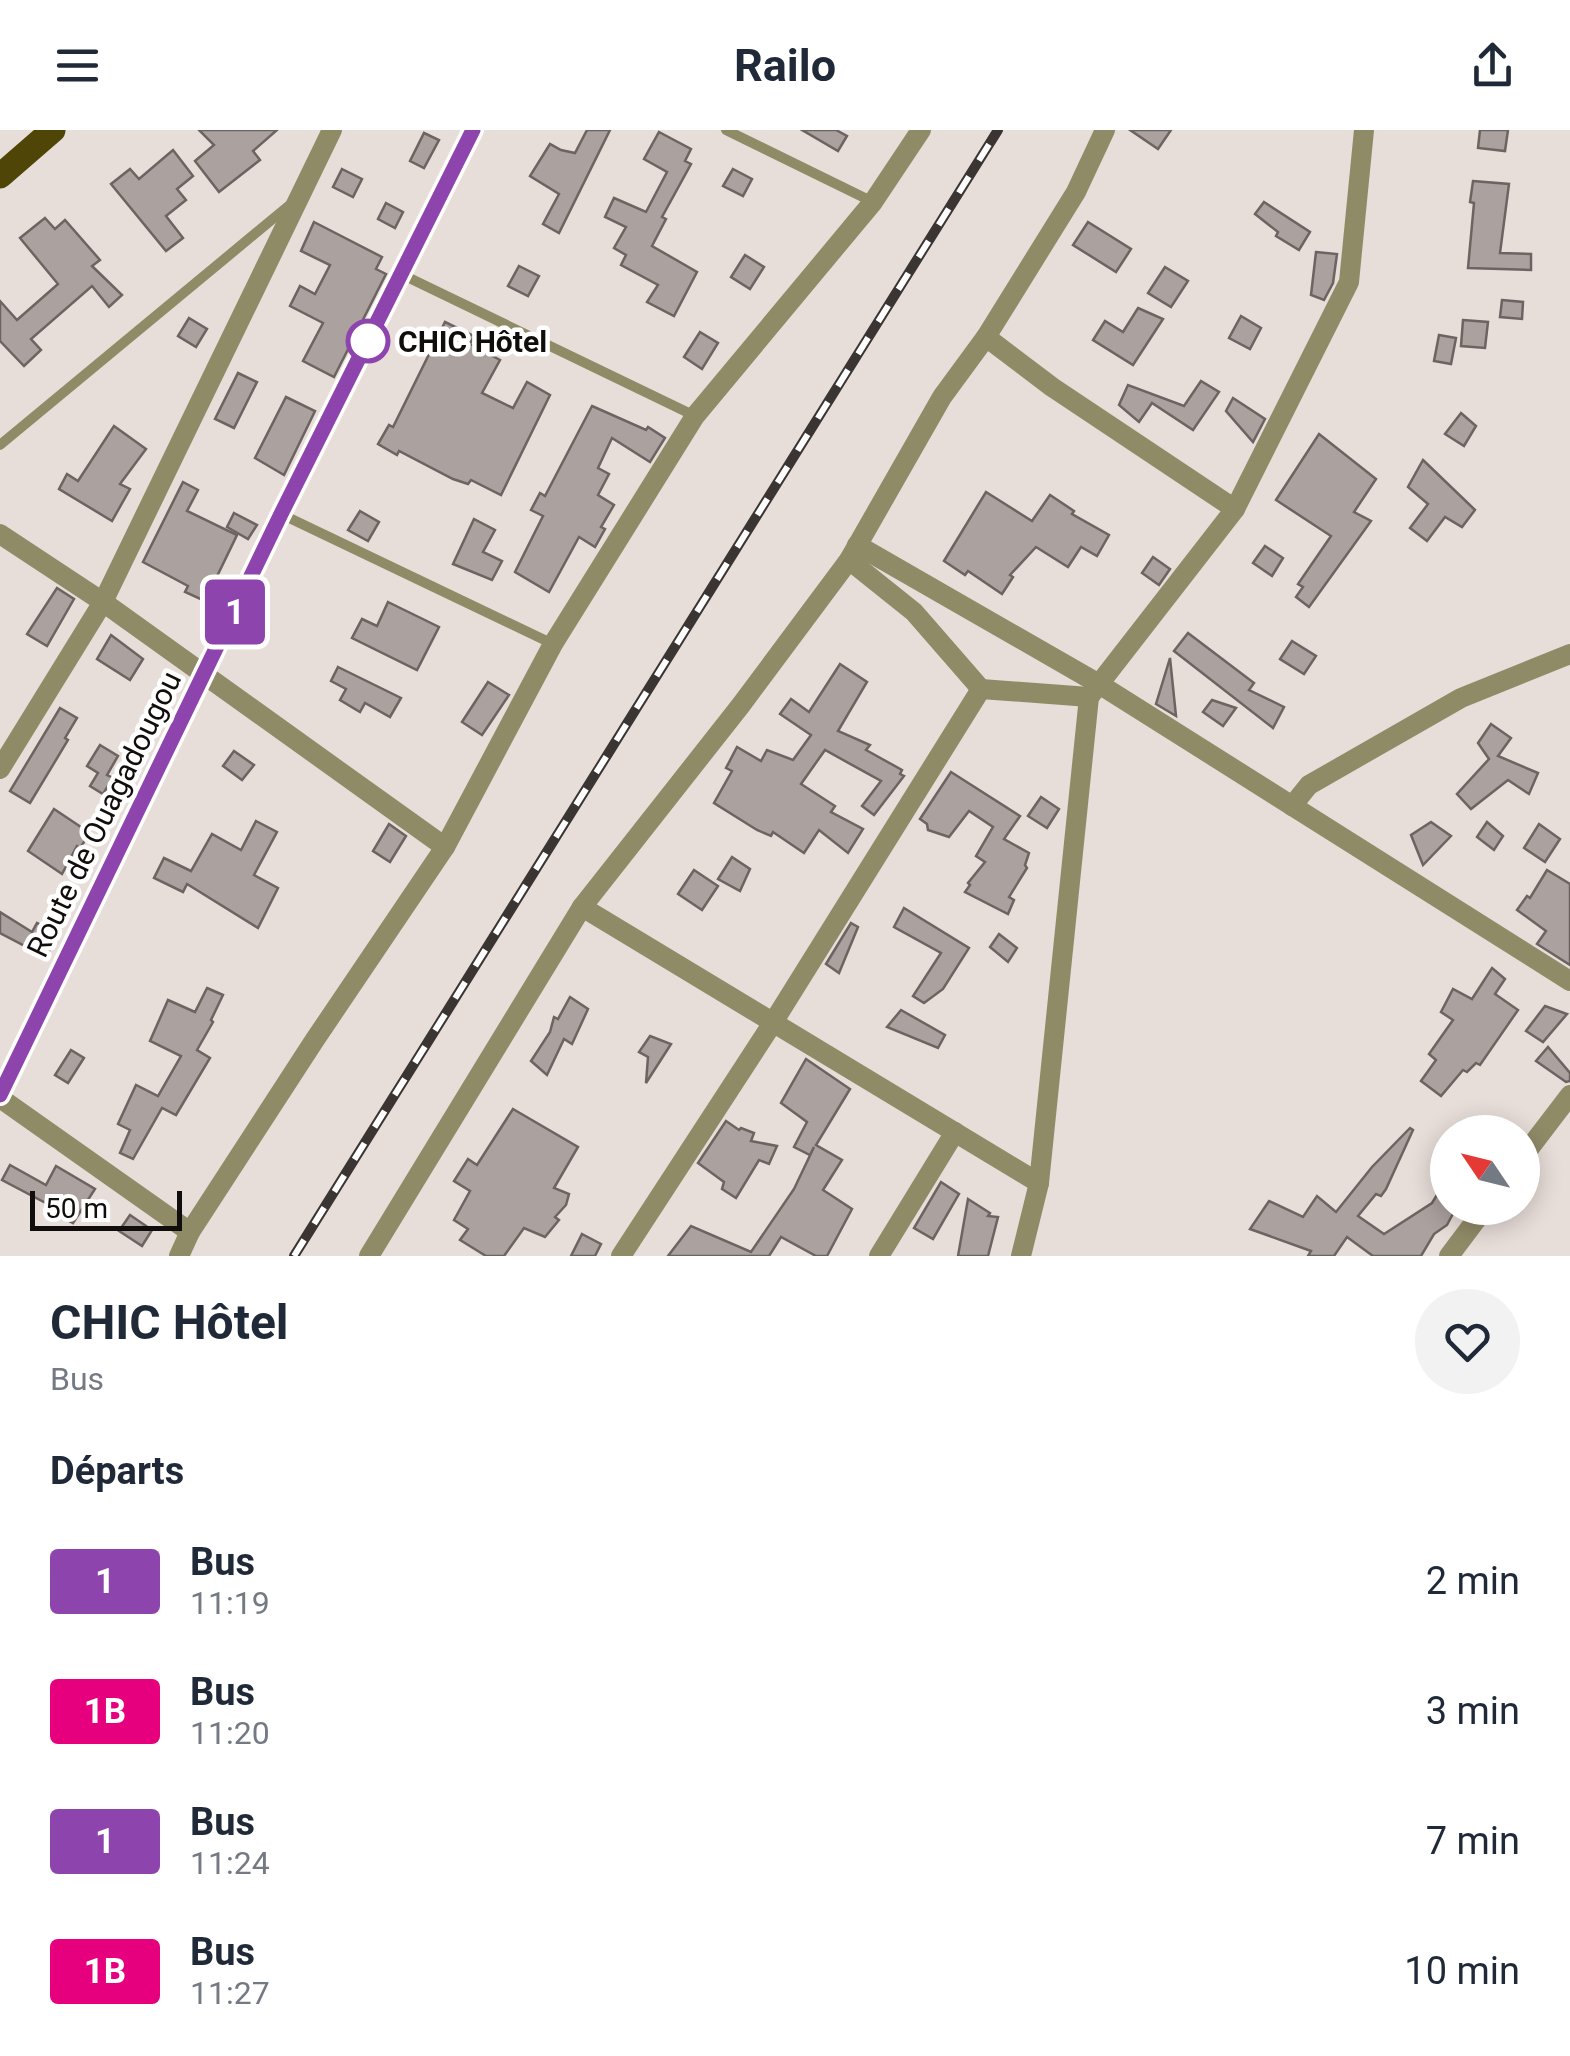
<!DOCTYPE html>
<html lang="fr">
<head>
<meta charset="utf-8">
<style>
  :root { --surface:#fff; --page:#f2f2f3; --text:#1f2937; --muted:#747a83 }
  body { margin:0; font-family:Roboto,sans-serif; background:var(--page); color:var(--text); height:100vh; display:flex; flex-direction:column; font-size:38px; white-space:nowrap }
  * { box-sizing:border-box; margin:0 }
  p { font-size:32px; color:var(--muted) }
  .icon { flex:none; width:55px; height:55px; fill:none; stroke:currentColor; stroke-width:2; stroke-linecap:round; stroke-linejoin:round }
  .map { position:relative; height:1126px; overflow:hidden }
  .sheet { display:flex; flex-direction:column; background:var(--surface); flex:1 }
  .sheet>* { flex:none }
  .badge { padding:0 20px; border-radius:8px; font-size:35px; line-height:65px }
  .needle { width:65px; rotate:305deg }
  .tools { position:absolute; left:1430px; top:985px; display:grid; gap:20px }
  .tools a { display:grid; place-items:center; width:110px; height:110px; border-radius:50%; background:var(--surface); box-shadow:0 5px 25px #0003; font-size:50px }
  .scale { position:absolute; left:30px; bottom:25px; width:152px; box-sizing:border-box; padding-left:10px; border:5px solid #110d0c; border-top:0; font-size:28px; line-height:35px; white-space:nowrap; color:#110d0c; -webkit-text-stroke:8px #fff; paint-order:stroke }
  .map>.badge { position:absolute; translate:-50% -50%; box-shadow:0 0 0 5px #fff }
  h2 { padding:0 50px; font-size:38px; line-height:90px }
  .round { display:grid; place-items:center; flex:none; width:105px; height:105px; border-radius:52px; background:var(--page) }
  .overview { display:flex; align-items:center; justify-content:space-between; height:170px; padding:0 50px }
  h1 { font-size:48px; font-weight:700; line-height:75px }
  ul { padding:0; list-style:none }
  li { display:flex; align-items:center; gap:30px; height:130px; padding:0 50px }
  li div { flex:1 }
  li b { display:block; font-size:38px }
  li em { font-style:normal }
  li .badge { min-width:110px; font-weight:700; text-align:center }
  header { display:flex; justify-content:space-between; align-items:center; height:130px; padding:0 50px; background:var(--surface); font-size:45px; font-weight:700 }
  .map>svg:first-child { display:block }
</style>
</head>
<body>
<header><svg class="icon" aria-label="menu" viewBox="0 0 24 24"><path d="M4 6h16M4 12h16M4 18h16"/></svg>Railo<svg class="icon" aria-label="share" viewBox="0 0 24 24"><path d="M12 15V3M7 8l5-5 5 5M5 13v7h14v-7"/></svg></header>
<div class="map">
<svg width="1570" height="1126" viewBox="0 0 1570 1126">
  <rect width="100%" height="100%" fill="#e7ddd9"/>
  <!-- building -->
  <g fill="#aba19e" stroke="#6d6461" stroke-width="2.5">
    <path d="M199 0H277L253 21 260 30 219 62 195 31 214 15Z"/>
    <path d="M587 0H610L559 103 543 94 559 64 530 46 550 14 561 20 575 23Z"/>
    <path d="M802 0H836L847 6 838 21Z"/>
    <path d="M1130 0H1171L1158 19Z"/>
    <path d="M1480 0H1508L1505 21 1478 18Z"/>
    <path d="M659 2 691 19 685 31 691 34 662 87 666 89 652 116 697 142 674 186 647 172 658 155 621 135 626 125 614 118 626 97 605 87 614 68 646 82 667 42 644 29Z"/>
    <path d="M424 3 439 10 424 38 410 31Z"/>
    <path d="M173 20 193 46 177 59 186 70 166 86 183 108 166 121 111 54 130 39 139 49Z"/>
    <path d="M342 39 362 49 353 67 333 57Z"/>
    <path d="M733 39 752 49 743 66 723 56Z"/>
    <path d="M1473 51 1509 54 1500 123 1531 124V140L1468 138 1474 73 1470 72Z"/>
    <path d="M1264 72 1310 102 1299 120 1276 106 1278 102 1255 84Z"/>
    <path d="M386 73 403 82 395 98 378 89Z"/>
    <path d="M45 88 55 99 65 90 100 130 92 136 122 165 109 177 92 156 31 209 41 220 24 236 0 211V171L17 190 58 154 20 108Z"/>
    <path d="M314 92 382 127 376 139 386 144 334 247 303 231 323 193 290 176 300 156 315 164 330 135 301 121Z"/>
    <path d="M1088 92 1131 119 1116 142 1073 115Z"/>
    <path d="M1316 122 1337 124 1333 153 1324 170 1311 165Z"/>
    <path d="M745 125 764 137 750 159 731 147Z"/>
    <path d="M519 136 539 146 528 166 508 156Z"/>
    <path d="M1165 137 1188 151 1171 177 1148 163Z"/>
    <path d="M1502 170 1523 172 1522 189 1500 187Z"/>
    <path d="M1138 178 1163 189 1133 235 1093 210 1105 191 1123 202Z"/>
    <path d="M1241 186 1261 198 1250 219 1229 208Z"/>
    <path d="M189 188 207 199 196 217 178 206Z"/>
    <path d="M1463 190 1488 192 1485 218 1461 216Z"/>
    <path d="M445 192 474 206 470 214 500 230 482 263 513 278 527 252 550 265 501 365 471 350 468 354 453 349 399 321 397 325 378 314 389 295 393 297Z"/>
    <path d="M700 202 718 213 702 239 684 227Z"/>
    <path d="M1439 205 1456 208 1451 234 1434 231Z"/>
    <path d="M238 243 257 252 234 298 215 289Z"/>
    <path d="M1201 251 1219 262 1193 300 1152 273 1139 292 1119 275 1128 255 1184 276Z"/>
    <path d="M286 267 315 281 284 345 255 328Z"/>
    <path d="M1233 268 1265 289 1253 312 1226 281Z"/>
    <path d="M592 276 646 300 648 297 665 308 650 332 612 308 598 338 609 344 598 365 614 375 601 397 605 399 595 417 579 407 549 462 515 442 543 386 531 380 540 363 545 366Z"/>
    <path d="M1461 283 1476 296 1464 316 1445 304Z"/>
    <path d="M114 296 146 319 120 354 130 359 112 391 59 359 67 344 78 351Z"/>
    <path d="M1319 304 1376 349 1354 382 1371 391 1309 477 1296 467 1303 457 1298 454 1331 406 1276 370Z"/>
    <path d="M1423 330 1475 380 1462 397 1445 387 1427 411 1410 398 1428 374 1408 357Z"/>
    <path d="M183 352 198 360 187 381 237 405 205 471 185 462 188 456 143 432Z"/>
    <path d="M986 362 1032 391 1050 365 1074 381 1072 384 1109 405 1097 426 1081 417 1068 437 1036 417 1010 445 1013 447 1002 464 968 441 965 445 944 431Z"/>
    <path d="M360 381 379 392 368 411 348 400Z"/>
    <path d="M234 383 257 395 248 409 227 397Z"/>
    <path d="M474 389 495 400 483 422 502 431 492 450 453 434Z"/>
    <path d="M1265 416 1283 428 1272 446 1253 433Z"/>
    <path d="M1153 427 1170 439 1159 455 1142 443Z"/>
    <path d="M57 458 74 469 47 516 27 504Z"/>
    <path d="M388 472 439 497 417 540 352 508 362 489 377 496Z"/>
    <path d="M1188 503 1254 553 1249 560 1284 577 1273 598 1174 521Z"/>
    <path d="M111 505 143 529 130 550 97 529Z"/>
    <path d="M1292 511 1316 526 1304 544 1280 529Z"/>
    <path d="M1170 528 1176 586 1156 574Z"/>
    <path d="M840 534 867 552 838 601 870 615 866 620 902 640 900 644 904 646 874 685 862 676 881 651 825 620 801 654 835 676 831 682 863 699 848 723 819 700 804 723 773 702 771 706 757 700 714 673 732 641 726 638 737 617 761 631 767 620 793 630 811 605 780 584 791 569 809 582Z"/>
    <path d="M338 537 401 568 390 587 365 573 360 582 340 570 346 559 331 551Z"/>
    <path d="M488 552 509 565 482 605 462 592Z"/>
    <path d="M1212 570 1236 578 1223 596 1203 582Z"/>
    <path d="M60 578 77 588 65 608 68 610 30 673 10 661Z"/>
    <path d="M1491 594 1511 608 1498 626 1538 643 1529 664 1508 650 1471 679 1457 664 1489 629 1478 613Z"/>
    <path d="M100 615 118 626 107 645 113 648 103 664 90 656 98 643 87 636Z"/>
    <path d="M234 621 254 635 242 650 223 636Z"/>
    <path d="M951 642 1020 686 1004 709 1029 723 1025 735 1027 738 1009 767 1014 770 1008 784 965 762 970 755 968 753 985 732 976 726 993 697 969 681 949 707 928 700 927 694 920 689Z"/>
    <path d="M1041 667 1059 679 1047 698 1028 686Z"/>
    <path d="M54 679 90 703 80 718 77 716 62 744 28 721Z"/>
    <path d="M256 691 277 702 254 745 278 758 258 798 187 754 183 762 154 748 164 728 191 741 212 704 241 720Z"/>
    <path d="M1431 692 1451 706 1423 735 1411 705Z"/>
    <path d="M1487 692 1503 706 1494 720 1477 707Z"/>
    <path d="M389 694 406 706 390 732 373 721Z"/>
    <path d="M1539 694 1560 709 1545 732 1524 718Z"/>
    <path d="M732 727 750 739 740 761 718 749Z"/>
    <path d="M694 740 718 756 702 780 678 764Z"/>
    <path d="M1547 740 1570 754V835L1537 814 1546 801 1517 780 1527 766 1530 768Z"/>
    <path d="M904 778 969 818 943 859 924 873 913 866 941 823 894 797Z"/>
    <path d="M0 782 32 802 37 793 58 804 46 827 0 803Z"/>
    <path d="M851 793 858 797 839 843 826 834Z"/>
    <path d="M999 804 1017 818 1008 832 990 817Z"/>
    <path d="M1492 838 1505 849 1495 864 1518 880 1480 935 1476 933 1467 942 1463 940 1441 966 1421 951 1436 930 1429 924 1453 890 1441 882 1453 859 1472 869Z"/>
    <path d="M207 858 223 865 211 890 213 892 197 920 210 928 176 985 162 978 133 1029 120 1023 130 1000 118 994 136 955 158 966 181 926 150 911 168 870 195 882Z"/>
    <path d="M570 867 588 879 572 914 564 909 547 945 531 931 550 902 554 887 558 889Z"/>
    <path d="M1545 876 1567 884 1543 912 1526 901Z"/>
    <path d="M901 880 945 905 938 918 887 897Z"/>
    <path d="M650 906 671 914 646 953 648 927 639 922Z"/>
    <path d="M1548 917 1570 943V951L1566 952 1536 931Z"/>
    <path d="M71 920 84 928 68 953 55 945Z"/>
    <path d="M806 929 850 959 816 1015 842 1030 823 1060 852 1079 827 1126H816L781 1107 769 1126H668L691 1096 751 1122 794 1059 814 1017 810 1025 794 1017 807 992 781 973Z"/>
    <path d="M513 979 578 1017 554 1058 569 1064 566 1075 555 1087 559 1090 545 1107 524 1098 504 1126H486L460 1110 468 1099 454 1090 470 1061 454 1051 468 1029 477 1035Z"/>
    <path d="M726 991 739 1000 741 998 754 1003 751 1011 777 1016 769 1034 759 1030 736 1068 722 1059 724 1052 698 1033Z"/>
    <path d="M1410 998 1413 1000 1386 1059 1381 1066 1376 1064 1358 1086 1384 1104 1432 1073 1448 1047V1078H1456L1447 1095 1434 1104 1421 1126H1373L1347 1107 1334 1126H1308L1311 1121 1250 1099 1269 1071 1303 1087 1317 1066 1336 1082 1372 1037Z"/>
    <path d="M10 1035 46 1055 56 1036 95 1059 73 1093 52 1082 55 1078 2 1050Z"/>
    <path d="M941 1052 959 1064 933 1109 914 1098Z"/>
    <path d="M968 1069 990 1083 988 1086 998 1087 988 1126H958Z"/>
    <path d="M130 1085 152 1100 142 1116 119 1101Z"/>
    <path d="M582 1104 601 1114 595 1126H571Z"/>
  </g>
  <g fill="none" stroke-linecap="round" stroke-linejoin="round">
    <!-- service -->
    <g stroke="#908b67" stroke-width="10">
      <path d="M726 0 873 72"/>
      <path d="M401 144 695 286"/>
      <path d="M0 315 292 73"/>
      <path d="M281 384 553 514"/>
    </g>
    <!-- minor -->
    <g stroke="#908b67" stroke-width="20">
      <path d="M986 207 1052 257 1235 379"/>
      <path d="M0 404 103 472 445 717"/>
      <path d="M857 415 1099 554 1570 851"/>
      <path d="M849 430 914 482 981 559"/>
      <path d="M0 639 103 472 332 0"/>
      <path d="M1292 676 1309 655 1461 568 1570 524"/>
      <path d="M582 777 1039 1053"/>
      <path d="M0 965 281 384 473 0"/>
      <path d="M0 968 190 1102"/>
      <path d="M1522 1028 1570 965"/>
      <path d="M179 1126 190 1102 314 911 445 717 553 514 695 286 873 72 921 0"/>
      <path d="M369 1126 582 777 741 575 849 430 942 267 986 207 1076 62 1105 0"/>
      <path d="M621 1126 774 891 981 559 1089 567 1235 379 1349 152 1364 0"/>
      <path d="M879 1126 955 1002"/>
      <path d="M1021 1126 1039 1053 1089 567"/>
      <path d="M1449 1126 1485 1078"/>
    </g>
    <!-- primary -->
    <path stroke="#4e4506" stroke-width="25" d="M0 46 53 0"/>
    <!-- rail casing -->
    <g stroke="#3a3533" stroke-width="10">
      <path id="rail" d="M294 1126 998 0"/>
    </g>
    <!-- rail -->
    <use href="#rail" stroke="#fff" stroke-width="6" stroke-dasharray="19" stroke-linecap="butt"/>
  </g>
  <g fill="none" stroke-linecap="round" stroke-linejoin="round">
    <!-- line casing -->
    <g stroke="#fff" stroke-width="22">
      <path id="line" d="M0 965 281 384 473 0"/>
    </g>
    <!-- line -->
    <use href="#line" stroke="#8e44ad" stroke-width="15"/>
  </g>
  <!-- markers -->
  <circle fill="#fff" stroke="#8e44ad" stroke-width="5" cx="368" cy="211" r="20"/>
  <g text-anchor="middle" dominant-baseline="central" stroke-width="9" stroke-linejoin="round" paint-order="stroke">
    <!-- stop labels -->
    <g font-size="30" font-weight="bold" fill="#110d0c" stroke="#fff" text-anchor="start">
      <text x="398" y="211">CHIC Hôtel</text>
    </g>
    <!-- street labels -->
    <g font-size="30" fill="#110d0c" stroke="#fff">
      <text transform="translate(104 684) rotate(-64)">Route de Ouagadougou</text>
    </g>
  </g>
</svg>
<div class="tools">
<a><svg class="needle" viewBox="-14 -14 28 28"><path d="M0-13l5 13h-10z" fill="#e53935"/><path d="M0 13l5-13h-10z" fill="#747a83"/></svg></a>
</div>
<div class="scale">50 m</div>
<b class="badge" style="left:235px;top:482px;background:#8e44ad;color:#fff">1</b>
</div>
<section class="sheet">
<div class="overview"><div><h1>CHIC Hôtel</h1><p>Bus</p></div><a class="round"><svg class="icon" aria-label="heart" viewBox="0 0 24 24"><path d="M12 20l-8-8c-3-5 5-10 8-4 3-6 11-1 8 4z"/></svg></a></div>
<h2>Départs</h2>
<ul>
<li><span class="badge" style="background:#8e44ad;color:#fff">1</span><div><b>Bus</b><p>11:19</p></div><em>2 min</em></li>
<li><span class="badge" style="background:#e6007e;color:#fff">1B</span><div><b>Bus</b><p>11:20</p></div><em>3 min</em></li>
<li><span class="badge" style="background:#8e44ad;color:#fff">1</span><div><b>Bus</b><p>11:24</p></div><em>7 min</em></li>
<li><span class="badge" style="background:#e6007e;color:#fff">1B</span><div><b>Bus</b><p>11:27</p></div><em>10 min</em></li>
</ul>
</section>
</body>
</html>
